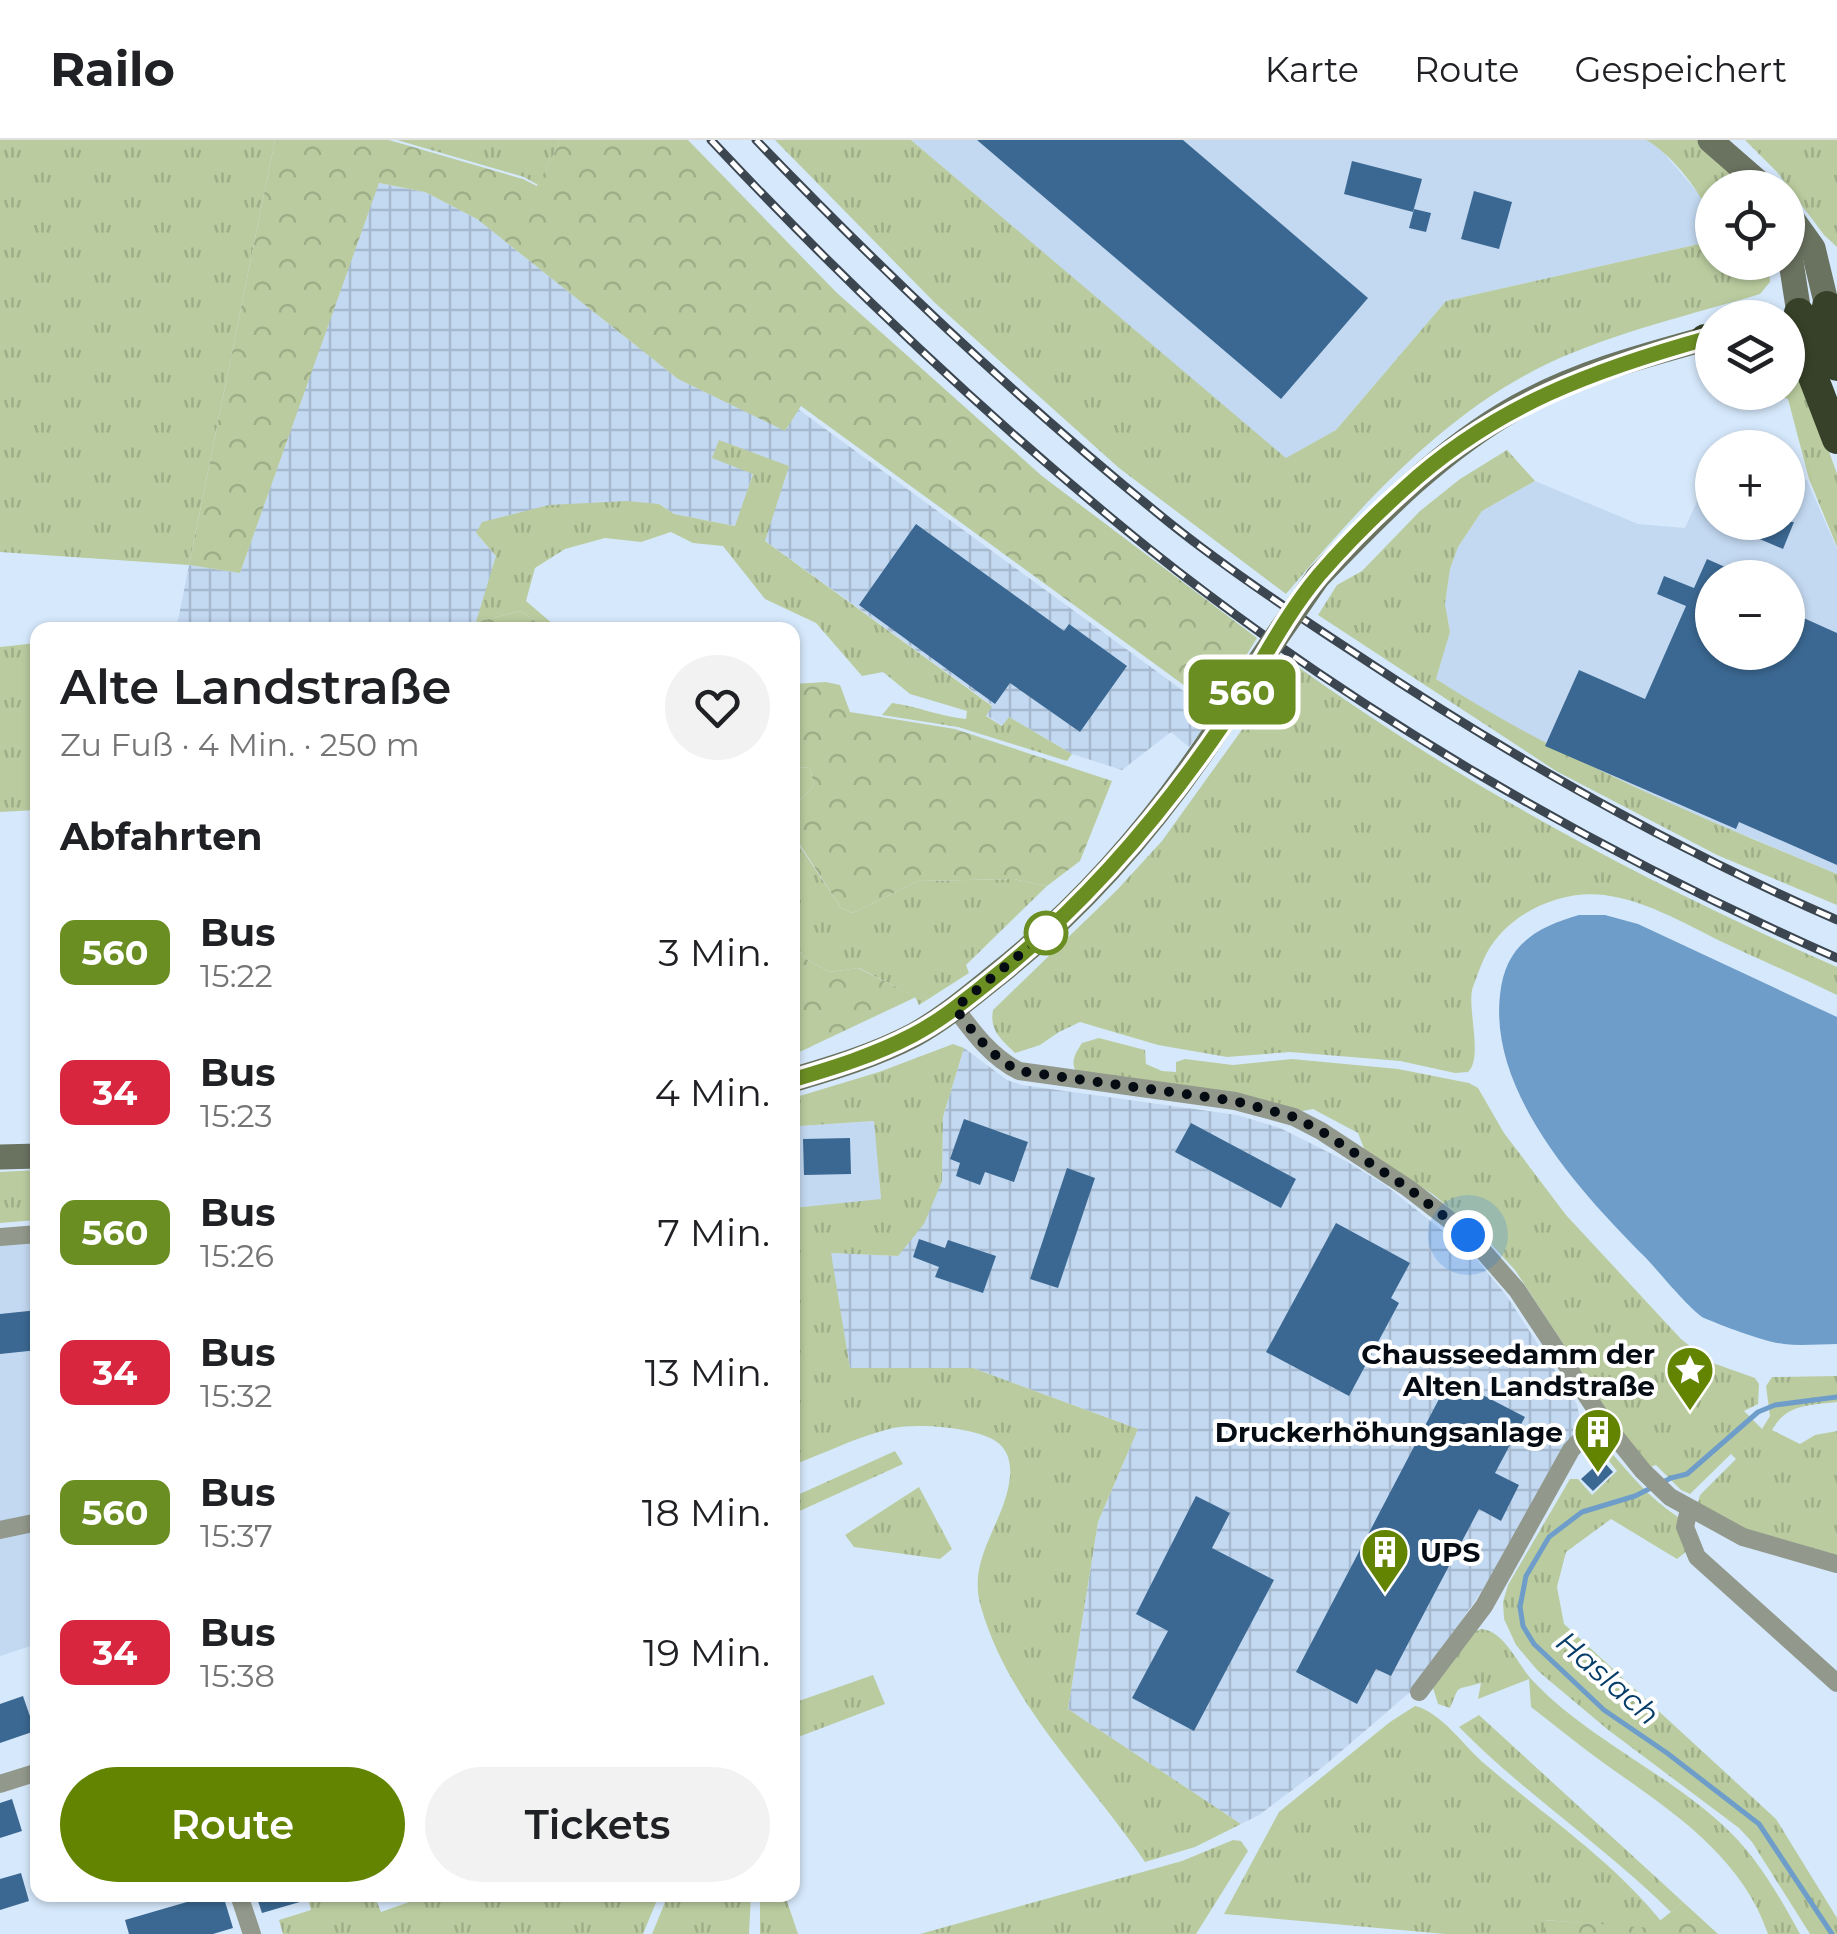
<!DOCTYPE html>
<html lang="de">
<head>
<meta charset="utf-8">
<style>
  :root { --surface:#fff; --page:#f2f2f2; --text:#202124; --muted:#757577; --line:#e0e0e0; --accent:#628400 }
  body { margin:0; font-family:Montserrat,sans-serif; background:var(--page); color:var(--text); height:100vh; display:flex; flex-direction:column; font-size:38px; white-space:nowrap }
  * { box-sizing:border-box; margin:0 }
  p { font-size:32px; color:var(--muted) }
  .icon { flex:none; width:55px; height:55px; fill:none; stroke:currentColor; stroke-width:2; stroke-linecap:round; stroke-linejoin:round }
  .map { position:relative; flex:1; overflow:hidden }
  .sheet { position:absolute; left:30px; top:482px; width:770px; height:1280px; display:flex; flex-direction:column; background:var(--surface); border-radius:20px; box-shadow:0 2px 8px #0004 }
  .sheet>* { flex:none }
  .badge { padding:0 20px; border-radius:15px; font-size:35px; line-height:65px }
  .buttons { position:absolute; left:1695px; top:30px; display:grid; gap:20px }
  .buttons a { display:grid; place-items:center; width:110px; height:110px; border-radius:50%; background:var(--surface); box-shadow:0 2px 8px #0004; font-size:50px }
  .you { position:absolute; width:50px; height:50px; margin:-25px; border:8px solid #fff; border-radius:50%; background:#1a73e8; box-shadow:0 0 0 15px #1a73e833 }
  .map>.badge { position:absolute; translate:-50% -50%; box-shadow:0 0 0 5px #fff }
  h2 { padding:0 30px; font-size:38px; line-height:90px }
  .round { display:grid; place-items:center; flex:none; width:105px; height:105px; border-radius:52px; background:var(--page) }
  .head { display:flex; align-items:center; justify-content:space-between; height:170px; padding:0 30px }
  h1 { font-size:48px; font-weight:600; line-height:75px }
  .button { display:flex; gap:20px; margin-top:auto; padding:20px 30px }
  .button a { flex:1; height:115px; border-radius:60px; background:var(--accent); color:#fff; font-size:40px; font-weight:600; line-height:115px; text-align:center }
  .button a+a { background:var(--page); color:var(--text) }
  ul { padding:0; list-style:none }
  li { display:flex; align-items:center; gap:30px; height:140px; padding:0 30px }
  li div { flex:1 }
  li b { display:block; font-size:38px }
  li em { font-style:normal }
  li .badge { min-width:110px; font-weight:700; text-align:center }
  header { display:flex; align-items:center; gap:60px; box-sizing:border-box; height:140px; padding:0 50px; background:var(--surface); border-bottom:2px solid var(--line) }
  header strong { font-size:48px }
  nav { display:flex; gap:55px; margin-inline-start:auto; font-size:35px }
  .map>svg:first-child { display:block }
</style>
</head>
<body>
<header>
<strong>Railo</strong>
<nav><a>Karte</a><a>Route</a><a>Gespeichert</a></nav>
</header>
<div class="map">
<svg width="1837" height="1794" viewBox="0 0 1837 1794">
  <defs>
    <pattern id="industrial-grid" width="8" height="8" patternUnits="userSpaceOnUse" patternTransform="scale(2.5)"><rect width="8" height="8" fill="#c3d9f1"/><path d="M0 4h8M4 0v8" fill="none" stroke="#a6b9ce"/></pattern>
    <pattern id="grass-tufts" width="24" height="20" patternUnits="userSpaceOnUse" patternTransform="scale(2.5)"><rect width="24" height="20" fill="#bacc9f"/><path d="M3 7l-1-3M5 7V3M7 7l1-3M15 17l-1-3M17 17v-4M19 17l1-3" fill="none" stroke="#9eae88"/></pattern>
    <pattern id="forest-crowns" width="20" height="18" patternUnits="userSpaceOnUse" patternTransform="scale(2.5)"><rect width="20" height="18" fill="#bacc9f"/><path d="M2 6a3 3 0 1 1 6 0M12 15a3 3 0 1 1 6 0" fill="none" stroke="#9eae88"/></pattern>
  </defs>
  <rect width="100%" height="100%" fill="#d6e9fc"/>
  <!-- built -->
  <g fill="#c3d9f1" fill-rule="evenodd">
    <path d="M911 0H1646L1657 5 1699 54 1711 77 1712 101 1446 161 1336 290 1286 319Z"/>
    <path d="M1712 328V382H1788V333L1807 340 1837 409V734L1668 663 1502 582 1436 539 1450 492 1445 464 1450 429 1458 407 1482 371 1535 341 1638 384 1685 388ZM1712 438H1788V512H1712Z"/>
    <path d="M796 971 799 986 875 981 881 1060 793 1068 792 972Z"/>
    <path d="M37 1094V1504L0 1516V1097Z"/>
  </g>
  <!-- industrial -->
  <g fill="url(#industrial-grid)">
    <path d="M378 43 425 52 477 79 678 239 785 290 798 269 1215 574 1189 607 1171 592 1122 630 1072 614 1009 577 1003 586 986 575 992 565 764 400 753 333 736 386 674 374 659 364 476 393 496 416 475 490H176L189 425 240 433Z"/>
    <path d="M964 908 1007 940 1022 945 1237 975 1280 988 1346 1021 1385 1045 1471 1113 1506 1155 1577 1264 1580 1280 1516 1401 1416 1547 1324 1626 1259 1675 1241 1684 1068 1569 1098 1382 1138 1289 973 1228H850L830 1113 898 1116 942 1041 943 977Z"/>
  </g>
  <!-- grass -->
  <g fill="url(#grass-tufts)">
    <path d="M0 0H275L189 425 0 412Z"/>
    <path d="M397 0H558L559 4 538 45 524 37Z"/>
    <path d="M775 0H911L1286 318 1336 290 1446 161 1712 101V122L1769 123 1770 142 1760 154C1690 175 1616 192 1549 223 1442 274 1361 366 1286 454L1119 328 935 163Z"/>
    <path d="M1646 0H1697L1734 32 1744 47 1712 48V83C1706 57 1670 12 1646 0Z"/>
    <path d="M1745 0H1837V107L1824 95 1777 32Z"/>
    <path d="M1788 230 1805 243 1837 334V407L1809 339 1788 259 1771 253 1788 252Z"/>
    <path d="M719 300 789 326 765 401 992 566 986 576 1002 586 1009 577 1072 614 1067 621 958 587 882 575 892 563C917 566 941 577 966 579L967 571 910 554 883 532 862 536 816 483 765 459 723 406 693 403 671 392 641 402 605 398 565 409 535 428 526 461 560 490H547L521 471 476 482 496 416 476 393 482 382 549 365 627 361 659 364 674 374 735 386 753 334 712 318Z"/>
    <path d="M1507 310 1535 341 1482 371 1458 407 1450 429 1445 464 1450 492 1436 539C1562 620 1699 677 1837 734V765L1717 715 1556 631 1318 475 1337 445 1362 431 1420 371 1460 339Z"/>
    <path d="M37 503V670L0 672V507Z"/>
    <path d="M1287 519C1458 643 1644 742 1837 827V855C1798 836 1758 819 1718 800 1682 782 1644 760 1604 755 1557 749 1501 777 1483 821 1479 830 1475 841 1472 850 1468 872 1483 918 1468 932L1455 933 1400 921 1290 912 1227 917 1158 905 1080 882 1059 892 1040 905 1015 913C1002 900 989 891 993 870L1117 750 1162 701 1241 591 1271 536H1276Z"/>
    <path d="M793 627 810 628 814 646 793 667Z"/>
    <path d="M792 694 841 768 853 773 918 741 1014 739 1047 746 966 825 969 833 919 865 915 857 859 828 830 832 804 818 793 798Z"/>
    <path d="M1099 898 1145 910 1146 924 1162 931 1176 932V922L1185 919 1233 925 1292 919 1398 929 1469 943 1478 948 1504 993 1566 1075 1681 1199 1710 1222 1755 1238 1759 1244 1758 1264 1744 1271 1762 1289 1770 1276 1766 1246 1772 1237 1837 1236V1262C1810 1265 1786 1264 1772 1290L1800 1304 1815 1295 1837 1291V1415L1735 1386 1697 1366 1700 1355 1736 1319 1731 1314 1690 1354 1681 1350 1656 1325 1650 1327 1622 1294 1515 1130 1490 1103 1434 1055 1365 1011 1358 993 1313 969 1292 973 1078 934C1069 923 1075 914 1082 903Z"/>
    <path d="M953 904 964 908 943 977 942 1041 924 1084 898 1116 831 1113 850 1228H973L1138 1289 1098 1382 1068 1569 1241 1684 1195 1707 1145 1722C1089 1639 1009 1565 981 1467 966 1417 1006 1383 1010 1336 1011 1323 1008 1310 997 1302 977 1287 917 1283 893 1288 859 1296 825 1313 793 1325V1068L881 1059 874 981 799 986 796 972H793V958L879 932Z"/>
    <path d="M37 1030V1080L0 1083V1032Z"/>
    <path d="M1604 1304C1628 1332 1649 1358 1678 1377L1687 1411 1677 1419 1611 1379 1566 1412 1557 1447 1564 1484 1776 1679 1837 1778V1794H1810L1752 1702 1739 1688 1607 1589 1538 1531 1516 1505 1504 1479 1503 1462 1508 1445 1570 1339H1578L1592 1355 1617 1331 1596 1305Z"/>
    <path d="M895 1311 903 1324 793 1374V1357Z"/>
    <path d="M919 1347 952 1409 940 1419 854 1407 845 1395Z"/>
    <path d="M1481 1489C1504 1490 1518 1525 1533 1541 1590 1601 1671 1634 1730 1692 1758 1719 1781 1759 1800 1794H1768C1741 1715 1670 1670 1605 1624 1580 1606 1556 1586 1531 1567L1529 1539 1478 1559 1481 1543C1452 1551 1461 1544 1450 1568L1438 1564 1433 1548 1474 1492Z"/>
    <path d="M873 1535 885 1564 793 1599V1563Z"/>
    <path d="M1415 1566C1443 1573 1464 1607 1486 1625 1545 1676 1611 1719 1661 1781L1651 1789 1545 1780 1544 1794H1445L1224 1774 1279 1672 1390 1582Z"/>
    <path d="M1479 1575 1683 1762 1671 1772C1604 1706 1525 1654 1459 1587Z"/>
    <path d="M1233 1700 1241 1701 1248 1711 1196 1794H920L1182 1721Z"/>
    <path d="M307 1755H374L381 1772 429 1755H659L643 1794H283L279 1780 311 1770Z"/>
    <path d="M668 1755H751L749 1794H652Z"/>
    <path d="M760 1755H785L798 1794H760Z"/>
  </g>
  <!-- forest -->
  <g fill="url(#forest-crowns)">
    <path d="M275 0H389L523 39 537 46 559 4 558 0H688L836 152 1042 336 1257 498 1236 532 1239 537 1218 570 801 266 785 291 678 239 477 79 425 52 379 43 240 433 189 425Z"/>
    <path d="M521 471 547 490H475L476 482Z"/>
    <path d="M826 542 840 545 850 572 955 589 1112 641 1080 721 1047 746 1014 739 918 741 853 773 841 768 793 694V667L814 646 810 628 793 627V544Z"/>
    <path d="M792 798 804 818 830 832 858 828 916 857 793 915Z"/>
    <path d="M1683 1762 1718 1794H1544V1780L1651 1788Z"/>
  </g>
  <!-- water -->
  <path fill="#6e9dca" d="M1579 775H1605L1638 784 1837 877V1204C1820 1204 1801 1206 1784 1204 1764 1202 1723 1186 1704 1178 1692 1172 1658 1131 1646 1118 1580 1052 1489 953 1500 855 1505 805 1535 788 1579 775Z"/>
  <g fill="none" stroke-linecap="round" stroke-linejoin="round">
    <!-- stream -->
    <path stroke="#6e9dca" stroke-width="5" d="M1832 1794 1759 1684 1667 1613 1604 1570 1534 1504 1523 1486 1520 1467 1526 1436 1549 1397 1582 1372 1635 1356 1671 1338 1687 1334 1758 1272 1775 1265 1837 1257"/>
  </g>
  <!-- building -->
  <g fill="#3b6892">
    <path d="M977 0H1183L1368 158 1281 259Z"/>
    <path d="M1352 21 1422 39 1413 72 1344 54Z"/>
    <path d="M1474 51 1512 62 1499 109 1461 99Z"/>
    <path d="M1414 69 1431 73 1426 92 1409 88Z"/>
    <path d="M1720 382H1794L1783 409Z"/>
    <path d="M916 384 1064 491 1069 484 1127 526 1080 592 1010 543 995 564 859 465Z"/>
    <path d="M1707 419 1750 438H1710L1712 512H1788V471L1837 493V725L1739 682 1736 689 1545 606 1579 530 1645 559 1686 466 1657 454 1664 436 1694 448Z"/>
    <path d="M964 979 1028 1002 1014 1042 985 1032 980 1045 956 1036 960 1023 950 1019Z"/>
    <path d="M1191 983 1296 1039 1281 1068 1175 1012Z"/>
    <path d="M850 998 851 1034 804 1035 803 999Z"/>
    <path d="M1067 1028 1095 1038 1058 1148 1030 1139Z"/>
    <path d="M1336 1083 1410 1123 1391 1158 1399 1163 1349 1256 1266 1212Z"/>
    <path d="M919 1099 945 1108 948 1100 996 1116 983 1153 935 1137 939 1127 913 1117Z"/>
    <path d="M38 1170V1210L0 1214V1174Z"/>
    <path d="M1450 1238 1525 1277 1495 1333 1519 1345 1501 1381 1479 1369 1391 1536 1376 1529 1357 1564 1296 1532Z"/>
    <path d="M1602 1320 1613 1332 1593 1351 1581 1339Z"/>
    <path d="M1196 1356 1230 1373 1212 1408 1274 1440 1194 1591 1132 1558 1168 1491 1136 1474Z"/>
    <path d="M23 1556 35 1591 0 1603V1564Z"/>
    <path d="M12 1659 22 1691 0 1698V1663Z"/>
    <path d="M21 1733 29 1761 0 1770V1739Z"/>
    <path d="M211 1755H223L233 1788 213 1794H129L125 1780Z"/>
    <path d="M256 1755H310V1759L262 1773Z"/>
  </g>
  <g fill="none" stroke-linecap="round" stroke-linejoin="round">
    <!-- street -->
    <g stroke="#92988b" stroke-width="18">
      <path d="M955 868C973 892 991 917 1019 931L1235 961 1294 977 1321 991 1408 1048 1469 1095 1517 1150 1606 1285 1643 1331 1670 1357 1743 1397 1837 1424"/>
      <path d="M0 1097 38 1094"/>
      <path d="M1689 1369 1685 1387 1697 1417 1837 1543"/>
      <path d="M0 1390 38 1382"/>
      <path d="M1419 1552 1484 1466 1571 1310 1582 1298 1606 1285"/>
      <path d="M0 1644 38 1632"/>
      <path d="M239 1755 252 1794"/>
    </g>
    <!-- secondary -->
    <g stroke="#6a7260" stroke-width="25">
      <path d="M1710 0 1765 48"/>
      <path d="M1788 73 1813 108 1827 166"/>
      <path d="M1788 103 1799 173"/>
      <path d="M1318 437C1379 374 1439 311 1517 267 1577 233 1646 215 1712 197"/>
      <path d="M792 940C833 928 876 915 914 895 943 879 968 858 994 837 1102 752 1188 644 1257 525"/>
      <path d="M0 1017 38 1016"/>
    </g>
    <!-- highway -->
    <g stroke="#374028" stroke-width="30">
      <path d="M1827 166 1837 226"/>
      <path d="M1799 173 1812 234 1837 299"/>
      <path d="M1705 199 1712 200"/>
    </g>
    <!-- rail casing -->
    <g stroke="#3c4651" stroke-width="9">
      <g id="rail">
        <path d="M711 0C847 145 993 283 1148 408 1355 573 1595 711 1837 818"/>
        <path d="M756 0C887 136 1024 266 1171 384 1230 431 1293 473 1356 514 1509 616 1668 706 1837 780"/>
      </g>
    </g>
    <!-- rail -->
    <use href="#rail" stroke="#fff" stroke-width="5" stroke-dasharray="15" stroke-linecap="butt"/>
    <!-- secondary-bridge -->
    <path stroke="#6a7260" stroke-width="25" d="M1257 525 1318 437"/>
  </g>
  <g fill="none" stroke-linecap="round" stroke-linejoin="round">
    <!-- line casing -->
    <g stroke="#fff" stroke-width="22">
      <path id="line" d="M792 940C833 928 875 915 913 895 940 881 963 862 987 843 1081 769 1158 680 1225 581 1257 533 1282 479 1319 435 1345 405 1375 375 1404 349 1495 265 1596 229 1712 197"/>
    </g>
    <!-- line -->
    <use href="#line" stroke="#6b8e23" stroke-width="15"/>
    <!-- walk -->
    <path stroke="#050c14" stroke-width="10" stroke-dasharray="0 18" d="M1046 793 955 868C973 892 991 917 1019 931L1235 961 1294 977 1321 991 1408 1048 1468 1095"/>
  </g>
  <!-- icons -->
  <defs>
    <g id="sight-pin" transform="scale(2.5)"><path d="M0 17L-7.5 6A9.5 9.5 0 1 1 7.5 6Z" fill="#628400" stroke="#fff"/><path d="M0-6L1.8-2.2L6-1.7L2.9 1.2L3.7 5.4L0 3.3L-3.7 5.4L-2.9 1.2L-6-1.7L-1.8-2.2Z" fill="#fff"/></g>
    <g id="building-pin" transform="scale(2.5)"><path d="M0 17L-7.5 6A9.5 9.5 0 1 1 7.5 6Z" fill="#628400" stroke="#fff"/><path d="M-4-6H4V6H1V3H-1V6H-4ZM-2.5-4.3h1.7v1.8h-1.7ZM.8-4.3h1.7v1.8H.8ZM-2.5-1h1.7V.8h-1.7ZM.8-1h1.7V.8H.8Z" fill="#fff"/></g>
  </defs>
  <g fill-rule="evenodd">
    <use href="#sight-pin" x="1690" y="1230"/>
    <use href="#building-pin" x="1598" y="1292"/>
    <use href="#building-pin" x="1385" y="1412"/>
  </g>
  <!-- markers -->
  <circle fill="#fff" stroke="#6b8e23" stroke-width="5" cx="1046" cy="793" r="20"/>
  <g text-anchor="middle" dominant-baseline="central" stroke-width="8" stroke-linejoin="round" paint-order="stroke">
    <!-- poi labels -->
    <g font-size="28" font-weight="bold" fill="#050c14" stroke="#fff" text-anchor="end">
      <text x="1655" y="1214">Chausseedamm der<tspan x="1655" dy="32">Alten Landstraße</tspan></text>
      <text x="1563" y="1292">Druckerhöhungsanlage</text>
      <text x="1420" y="1412" text-anchor="start">UPS</text>
    </g>
    <!-- water labels -->
    <g font-size="30" font-style="italic" fill="#053d68" stroke="#fff">
      <text transform="translate(1608 1538) rotate(41)">Haslach</text>
    </g>
  </g>
</svg>
<div class="buttons">
<a><svg class="icon" aria-label="locate" viewBox="0 0 24 24"><circle cx="12" cy="12" r="6"/><path d="M12 2v4M12 18v4M2 12h4M18 12h4"/></svg></a>
<a><svg class="icon" aria-label="layers" viewBox="0 0 24 24"><path d="M12 4l9 5-9 5-9-5zM3 14l9 5 9-5"/></svg></a>
<a>+</a>
<a>−</a>
</div>
<div class="you" style="left:1468px;top:1095px"></div>
<b class="badge" style="left:1242px;top:552px;background:#6b8e23;color:#fff">560</b>
<section class="sheet">
<div class="head"><div><h1>Alte Landstraße</h1><p>Zu Fuß · 4 Min. · 250 m</p></div><a class="round"><svg class="icon" aria-label="heart" viewBox="0 0 24 24"><path d="M12 20l-8-8c-3-5 5-10 8-4 3-6 11-1 8 4z"/></svg></a></div>
<h2>Abfahrten</h2>
<ul>
<li><span class="badge" style="background:#6b8e23;color:#fff">560</span><div><b>Bus</b><p>15:22</p></div><em>3 Min.</em></li>
<li><span class="badge" style="background:#d7263d;color:#fff">34</span><div><b>Bus</b><p>15:23</p></div><em>4 Min.</em></li>
<li><span class="badge" style="background:#6b8e23;color:#fff">560</span><div><b>Bus</b><p>15:26</p></div><em>7 Min.</em></li>
<li><span class="badge" style="background:#d7263d;color:#fff">34</span><div><b>Bus</b><p>15:32</p></div><em>13 Min.</em></li>
<li><span class="badge" style="background:#6b8e23;color:#fff">560</span><div><b>Bus</b><p>15:37</p></div><em>18 Min.</em></li>
<li><span class="badge" style="background:#d7263d;color:#fff">34</span><div><b>Bus</b><p>15:38</p></div><em>19 Min.</em></li>
</ul>
<div class="button"><a>Route</a><a>Tickets</a></div>
</section>
</div>
</body>
</html>
